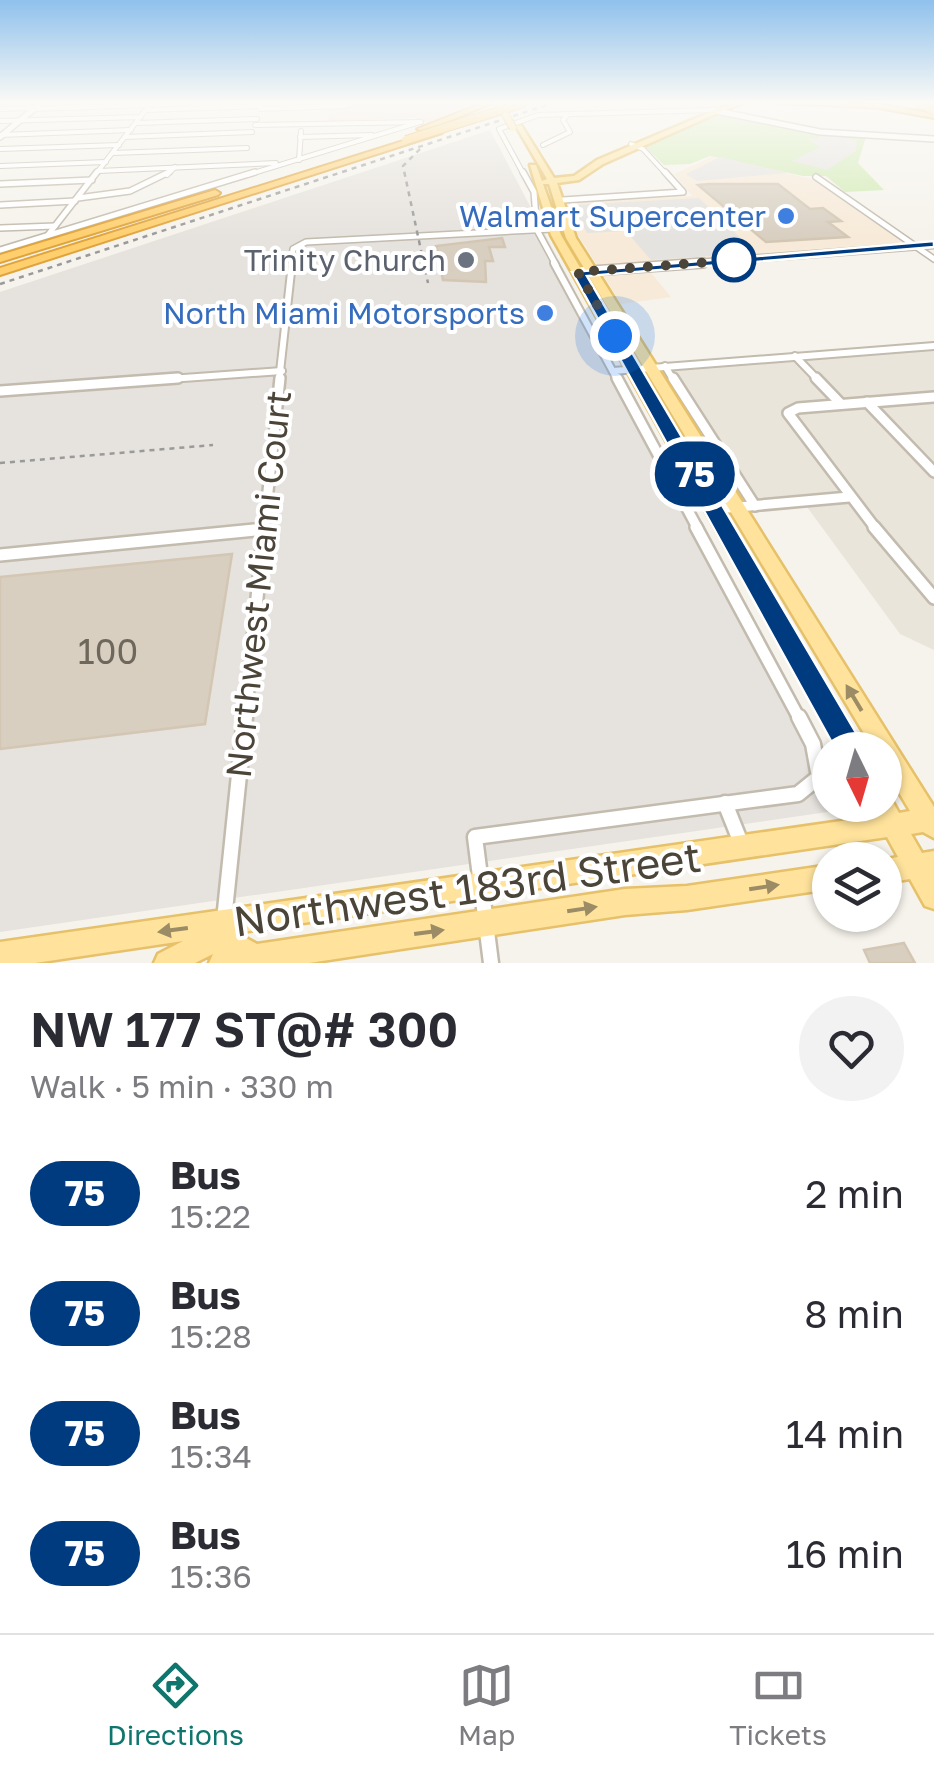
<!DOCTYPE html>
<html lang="en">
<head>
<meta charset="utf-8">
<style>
  :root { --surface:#fff; --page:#f2f2f3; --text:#2b2b33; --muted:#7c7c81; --line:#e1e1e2; --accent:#0f766e }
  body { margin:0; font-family:"Golos Text",sans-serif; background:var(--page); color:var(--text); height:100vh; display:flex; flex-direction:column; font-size:38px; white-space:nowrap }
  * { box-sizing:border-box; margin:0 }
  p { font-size:32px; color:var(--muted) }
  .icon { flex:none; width:55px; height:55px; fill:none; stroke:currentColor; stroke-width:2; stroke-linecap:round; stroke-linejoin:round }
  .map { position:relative; height:963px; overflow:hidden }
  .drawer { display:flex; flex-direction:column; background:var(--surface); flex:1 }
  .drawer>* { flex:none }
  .badge { padding:0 20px; border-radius:32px; font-size:35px; line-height:65px }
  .needle { width:65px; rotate:175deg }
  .fabs { position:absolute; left:812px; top:732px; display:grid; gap:20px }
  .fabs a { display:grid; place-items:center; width:90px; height:90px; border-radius:50%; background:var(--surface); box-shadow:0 2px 8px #0004; font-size:50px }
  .you { position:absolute; width:50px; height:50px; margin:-25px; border:8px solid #fff; border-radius:50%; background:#1a73e8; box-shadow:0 0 0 15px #1a73e833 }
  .map>.badge { position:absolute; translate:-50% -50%; box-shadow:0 0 0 5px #fff }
  .round { display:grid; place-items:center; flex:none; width:105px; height:105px; border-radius:52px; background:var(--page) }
  .summary { display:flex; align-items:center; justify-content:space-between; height:170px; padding:0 30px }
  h1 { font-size:48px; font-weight:600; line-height:75px }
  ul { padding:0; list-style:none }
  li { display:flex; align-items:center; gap:30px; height:120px; padding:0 30px }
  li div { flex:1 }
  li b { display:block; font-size:38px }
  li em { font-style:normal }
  li .badge { min-width:110px; font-weight:700; text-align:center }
  .menu { display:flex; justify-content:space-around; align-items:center; height:140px; border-top:2px solid var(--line); background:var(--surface); font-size:28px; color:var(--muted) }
  .menu a { display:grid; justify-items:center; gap:5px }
  .menu .on { color:var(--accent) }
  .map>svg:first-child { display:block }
</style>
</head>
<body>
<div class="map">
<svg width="934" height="963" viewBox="0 0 934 963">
  <rect width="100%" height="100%" fill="#f6f3ec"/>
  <!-- residential -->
  <path fill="#eae5da" d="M934 349V650L900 634 799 496 759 502 671 369Z"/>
  <!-- commercial -->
  <path fill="#f7ead8" d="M712 157 812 179 902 242 850 250 642 262 671 297 621 304 573 227 569 202 692 196 674 174Z"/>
  <!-- industrial -->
  <path fill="#e6e2dd" d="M490 130 830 775V805L848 809 0 932V292Z"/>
  <!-- medical -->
  <path fill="#f6e3e0" d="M352 103H477L427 123 414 118 328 121 329 108 351 107Z"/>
  <!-- green -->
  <path fill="#d2eab5" d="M720 114 866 137 858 163 884 190 845 192 826 176H803L710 156 690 164 664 165 644 146Z"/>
  <!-- parking -->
  <g fill="#e5e3e0">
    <path d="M821 134 857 140 856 151 827 170 792 161 820 147 806 138 818 139Z"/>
    <path d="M720 157 788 173 697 181 686 174Z"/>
    <path d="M699 198 756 253 651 260 626 231 587 233 572 205Z"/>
  </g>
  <!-- building -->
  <g fill="#d8cfc1" stroke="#d3c7b4" stroke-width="2.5">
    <path d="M709 184H778L810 209 823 208 841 221 828 222 848 237 766 242 698 185Z"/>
    <path d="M502 238 505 247H489L493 261H485L486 282 443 280 436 246Z"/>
    <path d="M232 554 205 724 0 749V577Z"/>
    <path d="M904 943 915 963H870L864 950Z"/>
  </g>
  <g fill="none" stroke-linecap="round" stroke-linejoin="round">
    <!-- minor-far5 casing -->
    <g stroke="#c2bbae" stroke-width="6">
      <g id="minor-far5">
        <path d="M595 104 599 103"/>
        <path d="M0 109 35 108"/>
        <path d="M34 109 150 105"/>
        <path d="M260 109 346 106"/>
        <path d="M146 110 261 106"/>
        <path d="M0 121 141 117"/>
        <path d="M136 123 257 119"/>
        <path d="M255 125 421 122"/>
        <path d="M0 135 131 130"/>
        <path d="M125 137 252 132"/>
        <path d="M300 137 372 135"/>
        <path d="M631 144 643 149 667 175"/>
        <path d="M543 145 570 132 563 120 568 114"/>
        <path d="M0 149 119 145"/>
        <path d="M113 153 247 148"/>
        <path d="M299 160 301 131"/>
        <path d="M0 166 106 162"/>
        <path d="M98 171 276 163"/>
        <path d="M95 175 151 103"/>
        <path d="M167 175 175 167"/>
        <path d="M247 175 420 122"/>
        <path d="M524 175 499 129 538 115 712 110"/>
      </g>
    </g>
    <!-- minor-far4 casing -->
    <g stroke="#c2bbae" stroke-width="8">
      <g id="minor-far4">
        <path d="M523 172 534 192 537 230 556 265"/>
        <path d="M816 177 934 259"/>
        <path d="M0 184 92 180"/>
        <path d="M78 198 130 191 169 172"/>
        <path d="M563 200 683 192 665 172"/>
        <path d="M0 205 75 201"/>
        <path d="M0 228 55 226"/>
        <path d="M48 235 97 172"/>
        <path d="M0 250 255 172"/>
        <path d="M291 265 293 249 306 242 553 229"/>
      </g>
    </g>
    <!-- minor-far3 casing -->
    <g stroke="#c2bbae" stroke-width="10">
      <g id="minor-far3">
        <path d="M554 263 618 381"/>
        <path d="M795 356 819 381"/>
        <path d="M665 366 674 381"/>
        <path d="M613 371 934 346"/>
        <path d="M142 381 282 371"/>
        <path d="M279 381 292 263"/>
      </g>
    </g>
    <!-- minor-far2 casing -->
    <g stroke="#c2bbae" stroke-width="14">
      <g id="minor-far2">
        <path d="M617 378 698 529"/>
        <path d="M673 378 755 506"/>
        <path d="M816 378 841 404"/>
        <path d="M0 391 178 378"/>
        <path d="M867 402 934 472"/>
        <path d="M716 509 849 497"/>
        <path d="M260 529H265"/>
        <path d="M264 529 280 378"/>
        <path d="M876 529 788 413 798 408 934 397"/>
      </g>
    </g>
    <!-- minor-far1 casing -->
    <g stroke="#c2bbae" stroke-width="16">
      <g id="minor-far1">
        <path d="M696 527 800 720"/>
        <path d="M874 527 934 598"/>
        <path d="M0 555 265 529"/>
        <path d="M245 720 264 527"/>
      </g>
    </g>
    <!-- minor casing -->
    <g stroke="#c2bbae" stroke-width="19">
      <g id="minor">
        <path d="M725 803 741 843"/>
        <path d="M224 920 245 717"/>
        <path d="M491 963 475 837 798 794 819 777 813 744 799 717"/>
      </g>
    </g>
    <!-- tertiary-far2 casing -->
    <g stroke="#c2bbae" stroke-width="8">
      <g id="tertiary-far2">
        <path d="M712 110 820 132 934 139"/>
        <path d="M0 137 41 103"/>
      </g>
    </g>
    <!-- tertiary-far1 casing -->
    <g stroke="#c2bbae" stroke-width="9">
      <path id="tertiary-far1" d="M670 265 934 245"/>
    </g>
    <!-- tertiary casing -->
    <g stroke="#c2bbae" stroke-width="12">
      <path id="tertiary" d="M578 272 703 263"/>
    </g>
    <!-- primary casing -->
    <g stroke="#e6c16a" stroke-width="5">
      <path id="primary" d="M732 103H740L603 164 579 180 557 183 576 238 934 807V838L923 832 911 834 922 853 934 851V909L925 906 910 879 885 883V860H882L898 857 887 837 242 932 244 937 257 944 625 889 687 886 830 865V889L687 910 625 915 309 963H209L213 954 195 963H154L158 954 183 941 35 963H0V942L876 816 871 805H885V795L890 797 899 813 910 811 885 769V750H874L566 238 549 184H543L561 235 862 750H839L551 235 530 165H536L542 181 547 179 516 126 521 125 554 178 574 176 597 160Z"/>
    </g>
    <!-- motorway casing -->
    <g stroke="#e0a43c" stroke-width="4">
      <g id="motorway">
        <path d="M483 103H493L424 131 417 129Z"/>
        <path d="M734 103H744L726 110 722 108Z"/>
        <path d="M780 103 879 104 934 114V118L879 108Z"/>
        <path d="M435 131 442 133 0 275V268Z"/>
        <path d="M215 190 220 193 218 195 0 262V255Z"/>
      </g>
    </g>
    <!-- minor-far5 -->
    <use href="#minor-far5" stroke="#fff" stroke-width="4"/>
    <!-- minor-far4 -->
    <use href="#minor-far4" stroke="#fff" stroke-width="5"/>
    <!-- minor-far3 -->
    <use href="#minor-far3" stroke="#fff" stroke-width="6"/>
    <!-- minor-far2 -->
    <use href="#minor-far2" stroke="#fff" stroke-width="9"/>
    <!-- minor-far1 -->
    <use href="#minor-far1" stroke="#fff" stroke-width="11"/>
    <!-- minor -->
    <use href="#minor" stroke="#fff" stroke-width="14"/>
    <!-- tertiary-far2 -->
    <use href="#tertiary-far2" stroke="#fff" stroke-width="5"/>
    <!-- tertiary-far1 -->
    <use href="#tertiary-far1" stroke="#fff" stroke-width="6"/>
    <!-- tertiary -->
    <use href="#tertiary" stroke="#fff" stroke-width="9"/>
    <!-- primary -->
    <use href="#primary" fill="#ffe39c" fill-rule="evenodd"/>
    <!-- motorway -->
    <use href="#motorway" fill="#ffcf6e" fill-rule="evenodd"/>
    <!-- rail -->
    <g stroke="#9a9a9a" stroke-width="2.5" stroke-dasharray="5 5" stroke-linecap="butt">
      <path d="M420 149 403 166 428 283"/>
      <path d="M0 284 553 103"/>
      <path d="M0 463 213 445"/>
    </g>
    <!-- primary-bridge casing -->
    <g stroke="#e6c16a" stroke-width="9" stroke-linecap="butt">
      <path id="primary-bridge" d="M499 103 513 128"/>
    </g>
    <!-- motorway-bridge casing -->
    <g stroke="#e0a43c" stroke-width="10" stroke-linecap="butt">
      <g id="motorway-bridge">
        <path d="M917 103 934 110"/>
        <path d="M406 140 524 103"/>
      </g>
    </g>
    <!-- primary-bridge -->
    <use href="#primary-bridge" stroke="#ffe39c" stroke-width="6"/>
    <!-- motorway-bridge -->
    <use href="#motorway-bridge" stroke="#ffcf6e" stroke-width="8"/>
  </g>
  <!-- one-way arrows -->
  <defs><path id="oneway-solid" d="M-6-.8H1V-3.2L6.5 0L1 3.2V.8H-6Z" transform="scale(2.5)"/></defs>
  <g fill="#9c8c66">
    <use href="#oneway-solid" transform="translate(854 698) rotate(-121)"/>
    <use href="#oneway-solid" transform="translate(764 887) rotate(-9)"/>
    <use href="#oneway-solid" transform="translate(582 909) rotate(-9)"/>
    <use href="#oneway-solid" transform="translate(173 930) rotate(172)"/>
    <use href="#oneway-solid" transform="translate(429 932) rotate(-8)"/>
  </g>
  <!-- sky -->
  <linearGradient id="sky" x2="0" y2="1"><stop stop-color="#8fc1ec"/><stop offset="0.43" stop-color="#fbfaf6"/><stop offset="1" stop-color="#fbfaf6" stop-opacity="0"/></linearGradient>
  <rect width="934" height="238" fill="url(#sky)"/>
  <!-- line -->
  <path fill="#003b80" stroke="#fff" stroke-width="2.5" d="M934 241V247L587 276 861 741 865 750 861 759 851 763 841 759 572 272Z"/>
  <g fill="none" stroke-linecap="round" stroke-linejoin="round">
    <!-- walk -->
    <path stroke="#4b4439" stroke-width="10" stroke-dasharray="0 18" d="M615 336 578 272 738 260H734"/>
  </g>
  <!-- markers -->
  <g fill="#3f7fe0" stroke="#fff" stroke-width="4">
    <circle cx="786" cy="216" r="10"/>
    <circle cx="545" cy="313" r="10"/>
  </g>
  <circle fill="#6b7280" stroke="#fff" stroke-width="4" cx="466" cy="260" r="10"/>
  <circle fill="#fff" stroke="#003b80" stroke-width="5" cx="734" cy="260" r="20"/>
  <g text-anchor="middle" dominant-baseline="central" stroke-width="8" stroke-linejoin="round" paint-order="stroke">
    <!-- far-shop labels -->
    <g font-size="30" fill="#366cbe" stroke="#fff" text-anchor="end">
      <text x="766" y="216">Walmart Supercenter</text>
      <text x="525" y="313">North Miami Motorsports</text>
    </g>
    <!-- far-worship labels -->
    <g font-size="30" fill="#5b616d" stroke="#fff" text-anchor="end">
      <text x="446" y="260">Trinity Church</text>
    </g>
    <!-- street labels -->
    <g font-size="35" fill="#4b4439" stroke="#fff">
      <text transform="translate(258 584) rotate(-84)">Northwest Miami Court</text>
    </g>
    <!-- near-number labels -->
    <g font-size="35" fill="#6e675b">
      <text x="108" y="651">100</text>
    </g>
    <!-- near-street labels -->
    <g font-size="42" fill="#4b4439" stroke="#fff">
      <text transform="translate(467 888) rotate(-8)">Northwest 183rd Street</text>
    </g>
  </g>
</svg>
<div class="fabs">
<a><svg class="needle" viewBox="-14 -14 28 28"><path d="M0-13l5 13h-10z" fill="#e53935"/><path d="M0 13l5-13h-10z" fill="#7c7c81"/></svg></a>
<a><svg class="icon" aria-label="layers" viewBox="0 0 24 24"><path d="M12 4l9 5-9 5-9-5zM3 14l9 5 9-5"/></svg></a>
</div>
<div class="you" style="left:615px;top:336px"></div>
<b class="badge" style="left:695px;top:474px;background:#003b80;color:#fff">75</b>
</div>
<section class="drawer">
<div class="summary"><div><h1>NW 177 ST@# 300</h1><p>Walk · 5 min · 330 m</p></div><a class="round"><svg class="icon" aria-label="heart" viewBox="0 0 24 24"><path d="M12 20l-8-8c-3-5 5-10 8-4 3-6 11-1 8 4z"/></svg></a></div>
<ul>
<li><span class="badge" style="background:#003b80;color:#fff">75</span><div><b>Bus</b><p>15:22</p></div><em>2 min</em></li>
<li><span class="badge" style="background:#003b80;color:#fff">75</span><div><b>Bus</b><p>15:28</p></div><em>8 min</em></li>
<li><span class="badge" style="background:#003b80;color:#fff">75</span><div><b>Bus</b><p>15:34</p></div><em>14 min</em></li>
<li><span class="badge" style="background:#003b80;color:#fff">75</span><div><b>Bus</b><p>15:36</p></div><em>16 min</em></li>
</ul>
</section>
<nav class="menu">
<a class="on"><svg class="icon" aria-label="directions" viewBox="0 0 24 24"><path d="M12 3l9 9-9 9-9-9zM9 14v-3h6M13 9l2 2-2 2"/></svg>Directions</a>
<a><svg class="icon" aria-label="map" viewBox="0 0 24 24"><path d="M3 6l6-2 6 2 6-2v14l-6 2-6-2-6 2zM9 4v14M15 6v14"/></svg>Map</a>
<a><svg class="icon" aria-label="tickets" viewBox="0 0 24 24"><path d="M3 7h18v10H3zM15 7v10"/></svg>Tickets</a>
</nav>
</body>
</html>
